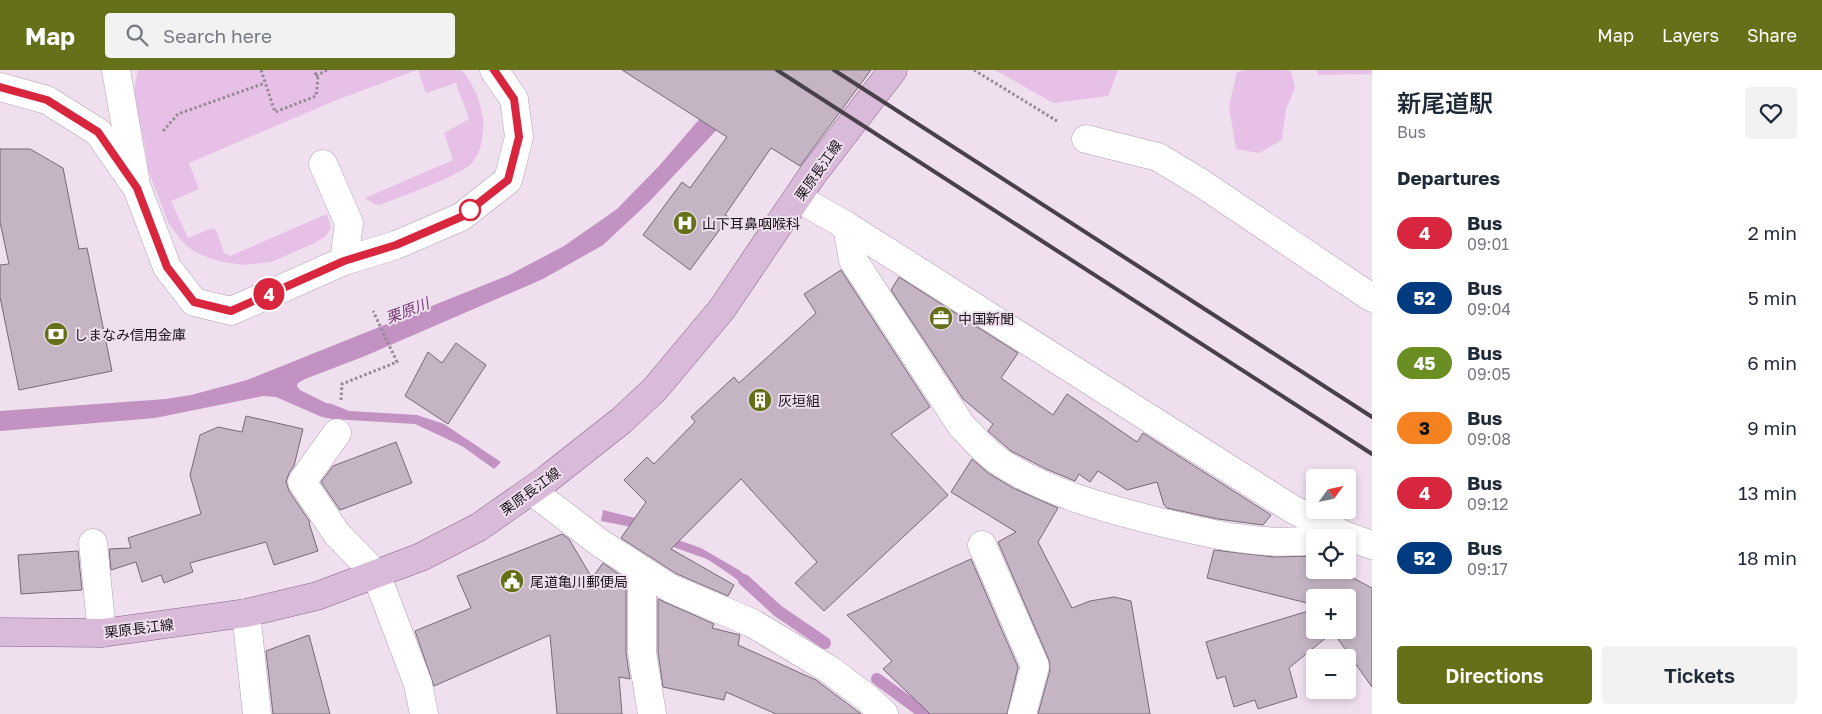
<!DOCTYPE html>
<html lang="en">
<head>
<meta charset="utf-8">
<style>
  :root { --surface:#fff; --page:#f2f2f3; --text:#1f2937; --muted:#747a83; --accent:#667018 }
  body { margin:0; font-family:"Golos Text","Noto Sans JP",sans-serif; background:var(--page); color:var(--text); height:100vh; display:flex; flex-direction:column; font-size:19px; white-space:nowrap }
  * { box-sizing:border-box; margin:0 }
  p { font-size:16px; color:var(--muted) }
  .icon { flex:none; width:28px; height:28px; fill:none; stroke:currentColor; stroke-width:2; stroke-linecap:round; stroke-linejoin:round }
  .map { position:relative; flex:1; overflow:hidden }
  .drawer { display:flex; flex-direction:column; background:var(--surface); width:450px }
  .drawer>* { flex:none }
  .badge { padding:0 10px; border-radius:16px; font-size:18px; line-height:32px }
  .needle { width:32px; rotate:57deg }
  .tools { position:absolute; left:1306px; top:399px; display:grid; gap:10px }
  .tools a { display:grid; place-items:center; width:50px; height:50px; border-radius:5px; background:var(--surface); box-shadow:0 2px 8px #0003; font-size:25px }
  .map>.badge { position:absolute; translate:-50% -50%; box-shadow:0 0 0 2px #fff }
  h2 { padding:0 25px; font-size:19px; line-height:45px }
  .round { display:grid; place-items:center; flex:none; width:52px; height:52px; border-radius:5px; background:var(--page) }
  .overview { display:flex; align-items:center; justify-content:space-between; height:85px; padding:0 25px }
  h1 { font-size:24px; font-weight:600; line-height:38px }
  .primary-button { display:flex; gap:10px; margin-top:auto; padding:10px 25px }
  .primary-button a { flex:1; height:58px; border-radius:5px; background:var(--accent); color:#fff; font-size:20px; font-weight:600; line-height:58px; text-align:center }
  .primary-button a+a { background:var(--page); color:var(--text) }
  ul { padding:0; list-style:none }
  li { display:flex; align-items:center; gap:15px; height:65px; padding:0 25px }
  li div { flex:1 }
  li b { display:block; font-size:19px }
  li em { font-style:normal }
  li .badge { min-width:55px; font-weight:700; text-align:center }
  header { display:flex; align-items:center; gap:30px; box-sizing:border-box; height:70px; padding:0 25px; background:var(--accent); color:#fff }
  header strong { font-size:24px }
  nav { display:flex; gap:28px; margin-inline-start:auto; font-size:18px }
  .search { width:350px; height:45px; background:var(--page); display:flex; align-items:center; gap:12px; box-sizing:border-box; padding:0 18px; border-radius:5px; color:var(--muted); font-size:19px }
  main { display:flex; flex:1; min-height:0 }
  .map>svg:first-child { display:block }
</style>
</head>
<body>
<header>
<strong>Map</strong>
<div class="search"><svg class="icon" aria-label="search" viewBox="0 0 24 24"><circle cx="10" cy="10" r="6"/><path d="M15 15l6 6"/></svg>Search here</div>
<nav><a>Map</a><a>Layers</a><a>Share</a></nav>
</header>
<main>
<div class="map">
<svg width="1372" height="644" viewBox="0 0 1372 644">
  <rect width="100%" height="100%" fill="#efdfef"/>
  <!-- green -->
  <g fill="#e7c0e7">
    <path d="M138 0H417L334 31 189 93 199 119 171 131 188 168 212 158 216 160 224 183 230 186 327 144 331 158 326 166 315 173 271 192 243 195 224 192 209 188 193 181 181 170 169 154 148 100 146 82 142 62 137 53 133 26Z"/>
    <path d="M418 0H461C473 13 481 31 483 49 484 63 482 82 472 93 458 107 401 126 380 135L374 134 365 128 453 90 444 63 469 49 456 13 426 23Z"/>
    <path d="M995 0H1118L1108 26 1053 33Z"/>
    <path d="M1246 0H1286L1291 1 1295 18 1286 39 1282 70 1259 83 1236 79 1229 37 1237 2Z"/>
    <path d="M1317 0H1372V4L1318 5Z"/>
  </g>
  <!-- water -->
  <g fill="#c192c2">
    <path d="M709 38 727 49 648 133 603 175 543 209 365 286 305 309 298 313 297 316 300 320 326 333 332 334 349 341 417 345 444 354 501 392 494 399 462 376 415 354 333 349 322 347 276 327 263 326 155 348 0 361V341L166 329 191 325 247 310 509 205 564 176 617 139 659 96Z"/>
    <path d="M603 440 647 451 678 470 701 478 739 500 760 518 755 524 731 505 707 489 676 478 647 460 601 451Z"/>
  </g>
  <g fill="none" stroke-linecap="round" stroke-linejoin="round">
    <!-- stream -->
    <g stroke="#c192c2" stroke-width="12">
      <path d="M744 510 778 541 825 573"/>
      <path d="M877 609 925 644"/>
    </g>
  </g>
  <!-- building -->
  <g fill="#c4b4c4" stroke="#776977">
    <path d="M622 0H871L800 96 771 78 725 145 729 147 690 200 643 165 682 112 690 118 727 67Z"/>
    <path d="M0 79H30L63 98 79 179 87 178 112 301 19 320 0 227V195L9 194 0 152Z"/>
    <path d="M841 200 930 337 891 364 948 425 824 541 795 513 817 492 741 409 671 479 734 515 728 526 677 504 621 468 646 432 624 410 647 387 654 394 695 352 691 347 734 307 739 313 816 243 804 224Z"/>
    <path d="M899 207 1018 283 1001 308 1053 345 1067 324 1137 372 1143 363 1271 445 1263 455 1218 449 1167 438 1164 435 1157 412 1127 420 1098 401 1090 412 1079 404 1075 411 1046 399 1011 381 988 361 993 354 963 329 891 220Z"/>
    <path d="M456 273 486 295 448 354 405 326 428 282 442 293Z"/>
    <path d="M246 346 303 359 294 396 289 403 286 412 289 421 310 452 309 453 318 481 274 495 266 472 190 493 193 502 164 513 161 505 142 512 136 492 111 500 109 479 131 478 128 468 201 444 190 405 200 365 218 357 242 362Z"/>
    <path d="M396 372 412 413 340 440 321 412 333 396Z"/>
    <path d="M972 389 988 403 1013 418 1058 438 1038 472 1072 538 1090 531 1114 527 1131 531 1150 644H1038L1050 600 1049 590 998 472 1016 462 951 422Z"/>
    <path d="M562 464 569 469 592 508 603 493 626 509V583L630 609 619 607 622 644H557L550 565 434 616 415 561 471 538 457 506Z"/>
    <path d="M1214 480 1274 487 1312 486 1315 488V500H1338L1372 518V617L1333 562 1289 598 1297 627 1258 639 1255 630 1234 637 1225 606 1217 609 1206 572 1315 539V560H1348V528H1315V535L1207 508Z"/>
    <path d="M78 481 82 520 21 524 18 485Z"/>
    <path d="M971 489 1018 597 1007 644H930L883 599 892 591 847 545Z"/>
    <path d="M658 529 714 554 712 558 740 565 738 575 816 610 861 644H776L726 622 724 630 663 617 658 582Z"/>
    <path d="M309 565 330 644H273L266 581Z"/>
  </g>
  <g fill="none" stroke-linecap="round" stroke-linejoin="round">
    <!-- minor casing -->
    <g stroke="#b1a2b1" stroke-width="29">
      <g id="minor">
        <path d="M116 0 135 109"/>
        <path d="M0 17 47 30 98 62 137 118 167 197 194 232 231 241 344 191 396 175 461 147 508 110 519 67 514 29 494 0"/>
        <path d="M1086 69 1158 87 1201 113 1372 228"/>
        <path d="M323 94 349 153 344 191"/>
        <path d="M798 128 847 156 1292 439 1346 466 1372 475"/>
        <path d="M847 156 853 190 961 355C974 369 987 384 1003 394 1049 423 1104 438 1156 451 1207 463 1262 477 1315 470"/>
        <path d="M337 363 302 412 337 464 376 504 418 614 424 644"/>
        <path d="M532 421 600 473 670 518 752 553 830 600 867 628 884 644"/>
        <path d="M93 473 102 563"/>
        <path d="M982 475 1035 596 1022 644"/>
        <path d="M642 500V583L652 644"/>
        <path d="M246 543 257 644"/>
      </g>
    </g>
    <!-- major casing -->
    <g stroke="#866286" stroke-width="29">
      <path id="major" d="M0 562 102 563 246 543 317 526 421 487 479 457 546 410 622 350 655 319 722 239 813 104 893 0"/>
    </g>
    <!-- path -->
    <g stroke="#958995" stroke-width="3" stroke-dasharray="2.5 2.5" stroke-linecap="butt">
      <path d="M261 0 275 42 316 26 318 9 314 0"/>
      <path d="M974 0 1057 51"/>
      <path d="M316 6 327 0"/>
      <path d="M163 61 178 44 265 13"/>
      <path d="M341 330 342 314 397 292 373 241"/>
    </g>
    <!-- minor -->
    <use href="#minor" stroke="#fff" stroke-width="28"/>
    <!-- major -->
    <use href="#major" stroke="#d9bbd9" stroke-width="28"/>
    <!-- rail -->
    <g stroke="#494149" stroke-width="4">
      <path d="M777 0 1372 384"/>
      <path d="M834 0 1372 347"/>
    </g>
  </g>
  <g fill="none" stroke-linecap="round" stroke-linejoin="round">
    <!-- line casing -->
    <g stroke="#fff" stroke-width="11">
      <path id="line" d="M0 17 47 30 98 62 137 118 167 197 194 232 231 241 344 191 396 175 461 147 508 110 519 67 514 29 494 0"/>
    </g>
    <!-- line -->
    <use href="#line" stroke="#d7263d" stroke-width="8"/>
  </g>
  <!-- icons -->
  <defs>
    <g id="hospital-disc" transform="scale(1.25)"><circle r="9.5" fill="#667018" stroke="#efdfef"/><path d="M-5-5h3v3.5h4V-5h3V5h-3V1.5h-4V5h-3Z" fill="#fff"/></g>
    <g id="office-disc" transform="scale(1.25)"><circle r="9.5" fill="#667018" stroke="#efdfef"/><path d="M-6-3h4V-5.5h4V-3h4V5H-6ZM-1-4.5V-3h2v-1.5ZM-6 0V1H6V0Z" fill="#fff"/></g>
    <g id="bank-disc" transform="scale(1.25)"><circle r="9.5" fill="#667018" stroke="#efdfef"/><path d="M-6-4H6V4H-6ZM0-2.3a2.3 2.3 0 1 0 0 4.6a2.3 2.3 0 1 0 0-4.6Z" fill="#fff"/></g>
    <g id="building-disc" transform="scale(1.25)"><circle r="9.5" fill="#667018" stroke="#efdfef"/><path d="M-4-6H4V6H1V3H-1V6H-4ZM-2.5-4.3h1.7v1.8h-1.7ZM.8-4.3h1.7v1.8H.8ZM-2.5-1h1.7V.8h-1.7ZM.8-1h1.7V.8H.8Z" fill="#fff"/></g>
    <g id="civic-disc" transform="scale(1.25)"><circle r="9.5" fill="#667018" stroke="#efdfef"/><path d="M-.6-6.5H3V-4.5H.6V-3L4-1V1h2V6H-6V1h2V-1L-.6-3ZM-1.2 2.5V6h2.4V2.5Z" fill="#fff"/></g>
  </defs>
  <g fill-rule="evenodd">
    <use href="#hospital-disc" x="685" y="153"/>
    <use href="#office-disc" x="941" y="248"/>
    <use href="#bank-disc" x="56" y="264"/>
    <use href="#building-disc" x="760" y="330"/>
    <use href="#civic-disc" x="512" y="511"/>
  </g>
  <!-- markers -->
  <circle fill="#fff" stroke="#d7263d" stroke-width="2.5" cx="470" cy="140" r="10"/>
  <g text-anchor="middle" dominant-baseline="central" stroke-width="4" stroke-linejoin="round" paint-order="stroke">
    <!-- street labels -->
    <g font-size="14" fill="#191319" stroke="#efdfef">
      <text transform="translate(818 100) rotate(-55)">栗原長江線</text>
      <text transform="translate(530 421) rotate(-36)">栗原長江線</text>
      <text transform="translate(139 558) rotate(-7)">栗原長江線</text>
    </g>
    <!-- poi labels -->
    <g font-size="14" fill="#191319" stroke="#efdfef" text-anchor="start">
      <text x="702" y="153">山下耳鼻咽喉科</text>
      <text x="958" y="248">中国新聞</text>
      <text x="74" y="264">しまなみ信用金庫</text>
      <text x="778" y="330">灰垣組</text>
      <text x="530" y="511">尾道亀川郵便局</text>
    </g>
    <!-- water labels -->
    <g font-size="15" font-style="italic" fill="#743a76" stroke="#efdfef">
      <text transform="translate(407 240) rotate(-21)">栗原川</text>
    </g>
  </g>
</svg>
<div class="tools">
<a><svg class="needle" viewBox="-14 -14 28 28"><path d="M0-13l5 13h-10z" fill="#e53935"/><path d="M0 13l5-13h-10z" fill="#747a83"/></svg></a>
<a><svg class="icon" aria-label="locate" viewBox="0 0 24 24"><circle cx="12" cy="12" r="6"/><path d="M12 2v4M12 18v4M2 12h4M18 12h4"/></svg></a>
<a>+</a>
<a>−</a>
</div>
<b class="badge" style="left:269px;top:224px;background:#d7263d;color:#fff">4</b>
</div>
<section class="drawer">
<div class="overview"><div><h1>新尾道駅</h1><p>Bus</p></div><a class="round"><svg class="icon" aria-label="heart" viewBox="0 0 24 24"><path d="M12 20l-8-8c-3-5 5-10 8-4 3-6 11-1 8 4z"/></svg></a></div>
<h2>Departures</h2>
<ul>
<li><span class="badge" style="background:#d7263d;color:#fff">4</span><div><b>Bus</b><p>09:01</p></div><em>2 min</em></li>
<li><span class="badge" style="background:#003b80;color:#fff">52</span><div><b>Bus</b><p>09:04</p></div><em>5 min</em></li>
<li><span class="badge" style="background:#6b8e23;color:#fff">45</span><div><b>Bus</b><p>09:05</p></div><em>6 min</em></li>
<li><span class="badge" style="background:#f58220;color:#111">3</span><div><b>Bus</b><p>09:08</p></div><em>9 min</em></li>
<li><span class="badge" style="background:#d7263d;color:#fff">4</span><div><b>Bus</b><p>09:12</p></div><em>13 min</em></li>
<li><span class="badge" style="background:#003b80;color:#fff">52</span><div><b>Bus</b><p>09:17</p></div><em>18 min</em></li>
</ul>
<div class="primary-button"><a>Directions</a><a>Tickets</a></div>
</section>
</main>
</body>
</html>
